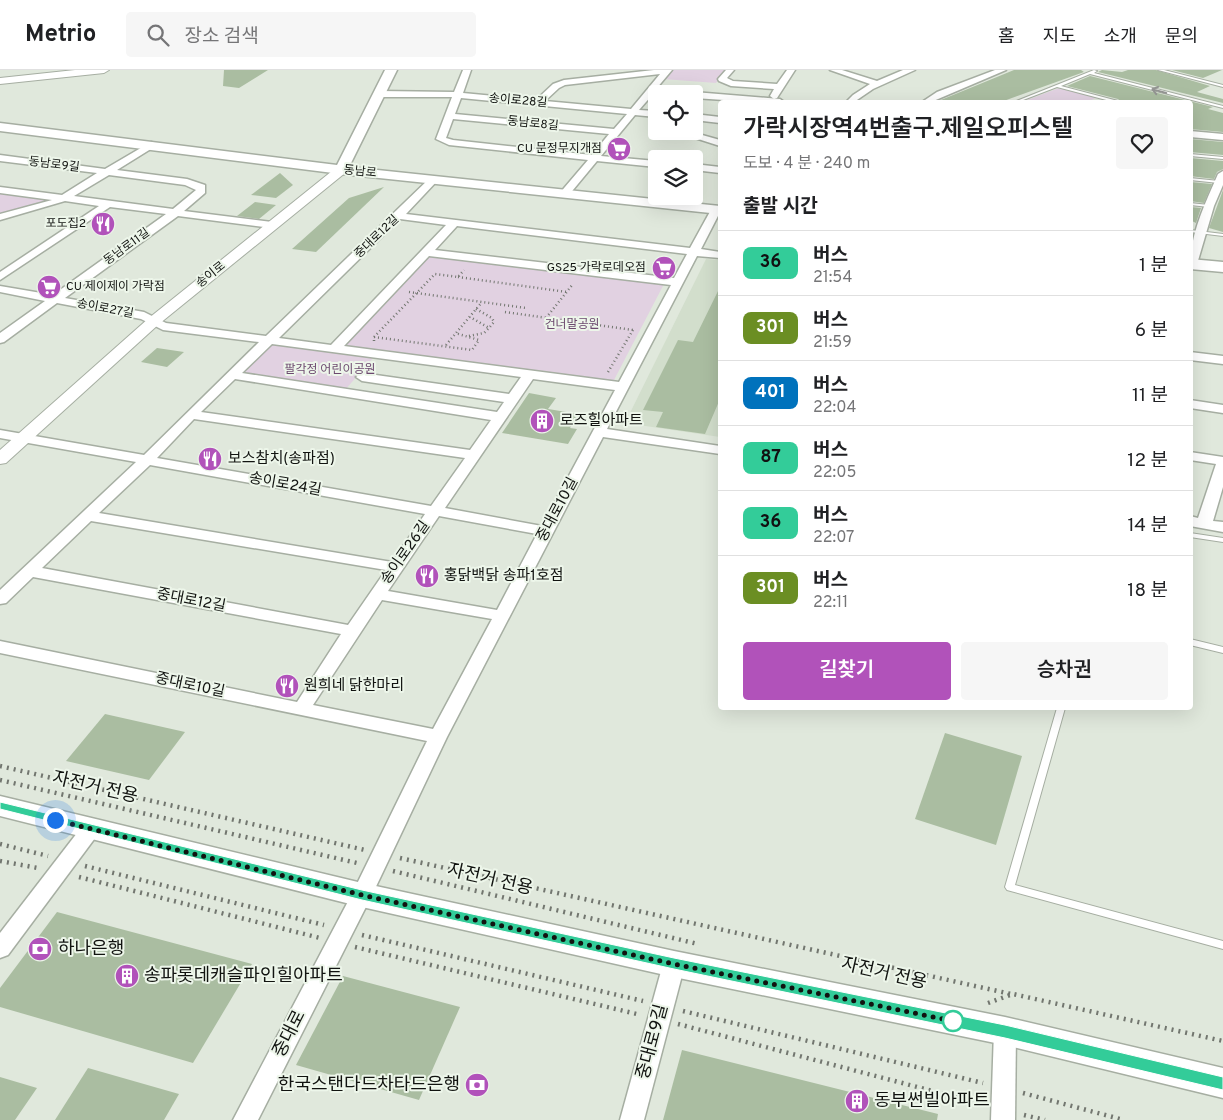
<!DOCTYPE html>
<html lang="ko">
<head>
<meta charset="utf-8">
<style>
  :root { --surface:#fff; --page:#f6f6f6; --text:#202124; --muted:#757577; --line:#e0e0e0; --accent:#b152ba }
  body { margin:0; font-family:Overpass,"Noto Sans KR",sans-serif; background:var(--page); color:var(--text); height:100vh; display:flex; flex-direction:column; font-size:19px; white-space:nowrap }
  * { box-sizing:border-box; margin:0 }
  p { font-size:16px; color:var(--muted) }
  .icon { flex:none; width:28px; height:28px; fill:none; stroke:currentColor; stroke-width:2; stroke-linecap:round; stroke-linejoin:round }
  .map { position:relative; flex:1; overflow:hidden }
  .drawer { position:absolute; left:718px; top:30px; width:475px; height:610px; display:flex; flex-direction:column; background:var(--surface); border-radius:5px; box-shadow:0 5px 20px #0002 }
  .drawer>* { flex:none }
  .badge { padding:0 10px; border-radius:8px; font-size:18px; line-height:32px }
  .buttons { position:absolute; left:648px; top:15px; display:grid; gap:10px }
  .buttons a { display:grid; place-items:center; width:55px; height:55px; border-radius:5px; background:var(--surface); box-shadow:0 5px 20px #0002; font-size:25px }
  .you { position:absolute; width:25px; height:25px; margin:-12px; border:4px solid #fff; border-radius:50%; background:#1a73e8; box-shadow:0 0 0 8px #1a73e833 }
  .map>.badge { position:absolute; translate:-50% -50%; box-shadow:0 0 0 2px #fff }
  h2 { padding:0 25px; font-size:19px; line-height:45px }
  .round { display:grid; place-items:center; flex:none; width:52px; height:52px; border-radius:5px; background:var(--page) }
  .head { display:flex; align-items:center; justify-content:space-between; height:85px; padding:0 25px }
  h1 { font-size:24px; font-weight:600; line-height:38px }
  .cta { display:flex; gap:10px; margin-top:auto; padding:10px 25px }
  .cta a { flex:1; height:58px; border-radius:5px; background:var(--accent); color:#fff; font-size:20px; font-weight:600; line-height:58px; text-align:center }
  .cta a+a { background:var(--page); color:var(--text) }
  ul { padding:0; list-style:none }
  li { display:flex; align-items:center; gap:15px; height:65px; padding:0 25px; border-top:1px solid var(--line) }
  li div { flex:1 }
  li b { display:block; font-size:19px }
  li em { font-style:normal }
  li .badge { min-width:55px; font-weight:700; text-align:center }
  header { display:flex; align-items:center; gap:30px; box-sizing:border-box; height:70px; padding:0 25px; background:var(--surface); border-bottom:1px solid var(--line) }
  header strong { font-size:24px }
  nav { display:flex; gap:28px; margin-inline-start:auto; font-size:18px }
  .search { width:350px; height:45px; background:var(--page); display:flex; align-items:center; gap:12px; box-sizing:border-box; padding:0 18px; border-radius:5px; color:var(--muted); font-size:19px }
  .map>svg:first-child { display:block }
</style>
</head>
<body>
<header>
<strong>Metrio</strong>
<div class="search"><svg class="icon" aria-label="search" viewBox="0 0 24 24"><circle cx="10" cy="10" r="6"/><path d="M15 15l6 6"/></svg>장소 검색</div>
<nav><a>홈</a><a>지도</a><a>소개</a><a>문의</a></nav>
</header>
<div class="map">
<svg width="1223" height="1050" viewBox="0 0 1223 1050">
  <rect width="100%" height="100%" fill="#e0e8dc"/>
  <!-- built -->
  <path fill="#d2decc" d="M706 189 720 190V367L625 353Z"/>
  <!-- green -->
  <g fill="#e1d1e1">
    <path d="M670 0H726L716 13 663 9Z"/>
    <path d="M1059 18 1096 28 1087 32H1022Z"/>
    <path d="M0 123 51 130 0 144Z"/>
    <path d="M429 185 664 214 613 312 340 277Z"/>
    <path d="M270 273 373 288 345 320 237 304Z"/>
  </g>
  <!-- building -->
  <g fill="#aabda1">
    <path d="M224 0H268L239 18 223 16Z"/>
    <path d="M1014 0H1081L1084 2 1001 32H936Z"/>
    <path d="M1102 0 1122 2 1128 0H1156L1210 16 1197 22 1223 29V33L1098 2Z"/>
    <path d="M1172 0H1222L1203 8Z"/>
    <path d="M1090 6 1213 37 1208 39 1223 43V62L1190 59V32H1121L1118 29 1067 16Z"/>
    <path d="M1190 69 1223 72V85L1190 82Z"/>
    <path d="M1190 88 1223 91V99L1217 102 1214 109 1190 106Z"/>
    <path d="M280 103 293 115 276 128 251 125Z"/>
    <path d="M1190 112 1212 114 1204 133 1190 131Z"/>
    <path d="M384 117 316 182 292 179 349 128Z"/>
    <path d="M1223 120V162L1209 158Z"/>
    <path d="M255 132 276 135 259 149 237 146Z"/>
    <path d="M1190 137 1201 138 1196 153 1190 150Z"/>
    <path d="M720 217V329L705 364 656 357 663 342 643 340 678 270 693 272Z"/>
    <path d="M157 278 184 282 167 297 141 292Z"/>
    <path d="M529 323 556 328 548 339 579 344 570 358 577 359 568 374 502 363Z"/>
    <path d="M105 644 185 662 149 710 66 691Z"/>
    <path d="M945 663 1022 686 996 775 915 749Z"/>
    <path d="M57 842 252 894 193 993 0 937V918Z"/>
    <path d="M343 906 460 937 419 1030 296 995Z"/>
    <path d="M682 980 938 1044 937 1050H663Z"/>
    <path d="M88 998 179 1024 164 1050H55Z"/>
    <path d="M0 1007 37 1018 15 1050H0Z"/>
  </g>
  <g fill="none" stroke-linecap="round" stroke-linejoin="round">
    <!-- service casing -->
    <g stroke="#a6aea2" stroke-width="2">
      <g id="service">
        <path d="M1094 0 1097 1 1094 3 1223 36V38L1090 4 1061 16 1118 31 1119 32H1114L1057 17 1018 32H1014Z"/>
        <path d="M1158 0H1164L1223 15V17Z"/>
        <path d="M1190 84 1223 87V89L1190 86Z"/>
        <path d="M1190 108 1219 111 1221 112 1219 113 1190 110Z"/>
        <path d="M1190 133 1209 135 1211 136 1209 137 1190 135Z"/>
        <path d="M1190 160 1223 164V166L1190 162Z"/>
        <path d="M1190 463 1223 468V472L1190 467Z"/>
        <path d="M1190 569 1223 577V583L1190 575Z"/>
        <path d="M1057 638H1065L1015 815 1223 871V879L1007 820 1005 817Z"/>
      </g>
    </g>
    <!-- minor casing -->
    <g stroke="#a6aea2" stroke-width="3">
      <g id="minor">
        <path d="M463 0H471L463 23 536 30 553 14 564 10 654 0H672L656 19 678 21 682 24H653L639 40 656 41V47L635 45 601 86 656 91V97L597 91 568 126 564 127 559 124 588 90 449 75 436 69 452 27H380L376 24 380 21 454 22ZM660 4 631 39 545 31 559 18 565 15ZM461 28 627 44 614 59 455 44ZM453 49 609 64 592 85 453 70 446 68Z"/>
        <path d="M726 0H734L727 8 733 11 777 14 787 0H795L777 28 774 29 770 26 774 19 731 16 719 11 718 9Z"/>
        <path d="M830 0H842L877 11 903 0H915L873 19 854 32H846L853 25 870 14Z"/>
        <path d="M995 0H1006L931 32H922L937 22Z"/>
        <path d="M694 22 780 29 784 32H754L694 28V24H691Z"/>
        <path d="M694 44 720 47V53L694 50Z"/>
        <path d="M673 61H688L720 70V76Z"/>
        <path d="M1190 61 1223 64V70L1190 67Z"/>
        <path d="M151 72 154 73V77L117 100 187 109 205 115V123L184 141 272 152 277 155 272 158 178 146 65 228 144 242 166 253 266 266 430 108 433 107 438 110 406 144 690 178 712 138H720V142L701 179 720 182V188L697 186 607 359 720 376V384L603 367 447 667 372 825 258 1050H233L353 822 427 671 0 583V571L297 632 341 564 33 507 6 533 0 534V520L136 392 0 368V360L144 385 259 272 163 260 141 249 57 233 4 272 0 273V263L45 231 0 222V216L53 225 166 144 110 137 0 210V202L99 136 65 131 0 150V144L52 130 0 123V117L62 125 97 103 0 91V85L105 99ZM109 105 185 115 196 120 173 139 74 126ZM400 149 446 155 331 275 279 268ZM457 156 687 184 674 208 435 180ZM429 186 671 215 619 312 344 276ZM272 274 521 307 509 324 362 303 356 307 362 311 504 332 497 342 242 303ZM235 309 491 350 470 380 201 342ZM533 309 615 320 542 456 445 438ZM194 349 465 388 431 436 157 388ZM150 395 425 444 392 492 99 443ZM439 446 537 464 497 540 388 521ZM91 451 386 500 348 555 42 498ZM382 530 492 549 433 659 313 635Z"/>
        <path d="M694 94 720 97V103L694 100Z"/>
        <path d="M1223 101V115L1214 136 1197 194 1190 197C1190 164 1205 134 1218 104Z"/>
        <path d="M1190 282 1223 286V294L1190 290Z"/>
        <path d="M1190 330 1223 335V343L1190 338Z"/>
        <path d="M1190 382 1223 387V417L1213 451 1223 452V462L1190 456V446L1198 448 1216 394 1190 390Z"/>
        <path d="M91 751 98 754 101 759 98 764 8 885 0 888V863L84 754Z"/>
        <path d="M674 885 682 887 685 894 644 1050H620L663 894 666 887Z"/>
        <path d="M1005 951 1013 954 1016 961 1015 1050H991L994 961 997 954Z"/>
      </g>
    </g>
    <!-- tertiary casing -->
    <g stroke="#a6aea2" stroke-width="2">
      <g id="tertiary">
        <path d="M75 0H109L104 3 0 14V8Z"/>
        <path d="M341 96 345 97 347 100 345 103 159 254 6 393 0 394V380L149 248 337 97Z"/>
      </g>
    </g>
    <!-- secondary casing -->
    <g stroke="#a6aea2" stroke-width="3">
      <g id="secondary">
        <path d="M385 0H397L349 97 720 136V144L341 104 0 61V53L337 95Z"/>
        <path d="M1190 189 1223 192V202L1190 199Z"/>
        <path d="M0 726 362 813 674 881 1005 947 1223 998V1028L1005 975 674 907 362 837 0 746Z"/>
      </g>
    </g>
    <!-- path-far1 -->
    <g stroke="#72766f" stroke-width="2.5" stroke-dasharray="1 3" stroke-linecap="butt">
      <path d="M458 207 567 222"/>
      <path d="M409 222 526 238"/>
      <path d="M476 239 492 248 494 252 489 258"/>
      <path d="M505 242 633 260"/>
      <path d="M546 248 573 214"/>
      <path d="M469 266 484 263 489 258 470 247"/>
      <path d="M374 267 472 280 479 270 455 263"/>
      <path d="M374 271V267L435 204 458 207 464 200"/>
      <path d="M446 275 482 232"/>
      <path d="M608 302 633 260"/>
    </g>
    <!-- path -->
    <g stroke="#72766f" stroke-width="4.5" stroke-dasharray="2 5" stroke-linecap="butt">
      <path d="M0 696 365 780"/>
      <path d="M0 710 357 793"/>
      <path d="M0 774 48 786"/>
      <path d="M400 788 1011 924"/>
      <path d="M0 791 38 798"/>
      <path d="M85 796 324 855"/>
      <path d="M393 801 698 874"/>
      <path d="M79 807 320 868"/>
      <path d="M362 865 643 931"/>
      <path d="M355 877 641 945"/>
      <path d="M988 933 1013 924 1223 971"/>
      <path d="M683 941 983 1013"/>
      <path d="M678 954 982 1034"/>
      <path d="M1023 1023 1124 1050"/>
      <path d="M1024 1045 1045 1050"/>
    </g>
    <!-- service -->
    <use href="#service" fill="#fff" fill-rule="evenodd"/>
    <!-- minor -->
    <use href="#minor" fill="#fff" fill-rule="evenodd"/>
    <!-- tertiary -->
    <use href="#tertiary" fill="#fff" fill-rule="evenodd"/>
    <!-- secondary -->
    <use href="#secondary" fill="#fff" fill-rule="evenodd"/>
  </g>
  <!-- one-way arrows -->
  <defs><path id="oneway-shaft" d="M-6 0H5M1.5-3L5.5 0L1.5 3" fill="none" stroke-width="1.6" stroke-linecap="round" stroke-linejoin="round" transform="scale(1.25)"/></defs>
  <use stroke="#949593" href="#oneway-shaft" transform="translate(1159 21) rotate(-165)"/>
  <!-- line -->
  <path fill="#3c9" stroke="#fff" d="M0 732 362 820 674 888 1005 955 1223 1007V1020L1005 968 674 899 362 830 0 739Z"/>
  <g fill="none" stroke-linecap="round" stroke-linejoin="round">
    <!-- walk -->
    <path stroke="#111310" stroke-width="5" stroke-dasharray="0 9" d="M55 750 362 825 674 894 953 951"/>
  </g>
  <!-- icons -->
  <defs>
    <g id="supermarket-disc" transform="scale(1.25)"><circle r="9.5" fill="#b152ba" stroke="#edf6ea"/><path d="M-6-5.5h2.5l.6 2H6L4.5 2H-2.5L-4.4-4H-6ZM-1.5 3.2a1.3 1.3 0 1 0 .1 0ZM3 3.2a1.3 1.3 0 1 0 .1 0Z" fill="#fff"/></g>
    <g id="restaurant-disc" transform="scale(1.25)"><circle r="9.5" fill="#b152ba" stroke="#edf6ea"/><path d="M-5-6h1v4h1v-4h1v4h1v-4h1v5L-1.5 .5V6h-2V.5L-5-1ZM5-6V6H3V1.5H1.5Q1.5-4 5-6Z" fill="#fff"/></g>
    <g id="building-disc" transform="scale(1.25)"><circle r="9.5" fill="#b152ba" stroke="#edf6ea"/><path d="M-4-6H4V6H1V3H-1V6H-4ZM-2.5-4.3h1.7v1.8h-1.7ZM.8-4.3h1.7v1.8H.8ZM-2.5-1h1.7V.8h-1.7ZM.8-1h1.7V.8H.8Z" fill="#fff"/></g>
    <g id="bank-disc" transform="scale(1.25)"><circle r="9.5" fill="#b152ba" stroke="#edf6ea"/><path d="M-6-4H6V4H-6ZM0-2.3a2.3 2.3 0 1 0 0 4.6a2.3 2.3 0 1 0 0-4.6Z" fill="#fff"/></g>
  </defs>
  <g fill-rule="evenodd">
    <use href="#supermarket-disc" x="619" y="79"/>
    <use href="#restaurant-disc" x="103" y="154"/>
    <use href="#supermarket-disc" x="664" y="198"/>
    <use href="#supermarket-disc" x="49" y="217"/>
    <use href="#building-disc" x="542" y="351"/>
    <use href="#restaurant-disc" x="210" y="389"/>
    <use href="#restaurant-disc" x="427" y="506"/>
    <use href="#restaurant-disc" x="287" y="616"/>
    <use href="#bank-disc" x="40" y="879"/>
    <use href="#building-disc" x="127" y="906"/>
    <use href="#bank-disc" x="477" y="1015"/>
    <use href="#building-disc" x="857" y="1031"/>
  </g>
  <!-- markers -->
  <circle fill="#fff" stroke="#3c9" stroke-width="2.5" cx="953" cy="951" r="10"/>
  <g text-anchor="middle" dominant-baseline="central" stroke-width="4" stroke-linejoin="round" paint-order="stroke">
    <!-- far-street labels -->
    <g font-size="12" fill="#111310" stroke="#edf6ea">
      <text transform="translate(518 31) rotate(5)">송이로28길</text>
      <text transform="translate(533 54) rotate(6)">동남로8길</text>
      <text transform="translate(54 95) rotate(7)">동남로9길</text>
      <text transform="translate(360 102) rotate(6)">동남로</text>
      <text transform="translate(377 167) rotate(-44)">중대로12길</text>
      <text transform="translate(127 177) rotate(-36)">동남로11길</text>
      <text transform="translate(211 205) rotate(-39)">송이로</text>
      <text transform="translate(105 239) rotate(11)">송이로27길</text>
    </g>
    <!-- far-poi labels -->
    <g font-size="12" fill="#111310" stroke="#edf6ea" text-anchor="end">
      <text x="602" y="79">CU 문정무지개점</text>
      <text x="86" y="154">포도집2</text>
      <text x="646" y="198">GS25 가락로데오점</text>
      <text x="66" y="217" text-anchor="start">CU 제이제이 가락점</text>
    </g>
    <!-- far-park labels -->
    <g font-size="12" fill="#6c496f" stroke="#edf6ea">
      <text x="572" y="255">건너말공원</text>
      <text x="330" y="300">팔각정 어린이공원</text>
    </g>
    <!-- poi labels -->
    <g font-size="15" fill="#111310" stroke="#edf6ea" text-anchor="start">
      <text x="560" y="351">로즈힐아파트</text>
      <text x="228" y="389">보스참치(송파점)</text>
      <text x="444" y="506">홍닭백닭 송파1호점</text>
      <text x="304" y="616">원희네 닭한마리</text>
    </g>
    <!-- street labels -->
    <g font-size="15" fill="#111310" stroke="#edf6ea">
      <text transform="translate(285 415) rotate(10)">송이로24길</text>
      <text transform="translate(558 440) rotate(-62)">중대로10길</text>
      <text transform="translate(406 483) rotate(-55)">송이로26길</text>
      <text transform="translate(191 531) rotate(11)">중대로12길</text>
      <text transform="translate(190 616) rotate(12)">중대로10길</text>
    </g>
    <!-- near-street labels -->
    <g font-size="18" fill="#111310" stroke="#edf6ea">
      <text transform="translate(95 718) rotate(13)">자전거 전용</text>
      <text transform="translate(490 810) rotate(13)">자전거 전용</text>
      <text transform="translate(884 904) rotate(13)">자전거 전용</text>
      <text transform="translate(290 964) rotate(-63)">중대로</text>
      <text transform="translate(653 972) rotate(-75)">중대로9길</text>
    </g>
    <!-- near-poi labels -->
    <g font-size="18" fill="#111310" stroke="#edf6ea" text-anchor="start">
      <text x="58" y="879">하나은행</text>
      <text x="144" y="906">송파롯데캐슬파인힐아파트</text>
      <text x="460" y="1015" text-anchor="end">한국스탠다드차타드은행</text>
      <text x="874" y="1031">동부썬빌아파트</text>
    </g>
  </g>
</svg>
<div class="buttons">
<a><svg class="icon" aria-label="locate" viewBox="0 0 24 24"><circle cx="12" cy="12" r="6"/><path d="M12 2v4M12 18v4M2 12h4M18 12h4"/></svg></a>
<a><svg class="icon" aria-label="layers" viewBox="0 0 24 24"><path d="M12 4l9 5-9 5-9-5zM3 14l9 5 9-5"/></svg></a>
</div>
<div class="you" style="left:55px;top:750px"></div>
<section class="drawer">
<div class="head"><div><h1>가락시장역4번출구.제일오피스텔</h1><p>도보 · 4 분 · 240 m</p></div><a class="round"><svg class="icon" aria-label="heart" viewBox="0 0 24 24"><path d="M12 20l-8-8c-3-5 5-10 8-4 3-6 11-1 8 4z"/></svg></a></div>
<h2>출발 시간</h2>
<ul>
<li><span class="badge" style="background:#3c9;color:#111">36</span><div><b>버스</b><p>21:54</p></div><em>1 분</em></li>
<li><span class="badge" style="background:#6b8e23;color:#fff">301</span><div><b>버스</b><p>21:59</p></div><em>6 분</em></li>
<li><span class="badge" style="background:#0072bc;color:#fff">401</span><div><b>버스</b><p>22:04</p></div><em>11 분</em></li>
<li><span class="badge" style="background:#3c9;color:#111">87</span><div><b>버스</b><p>22:05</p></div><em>12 분</em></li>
<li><span class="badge" style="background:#3c9;color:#111">36</span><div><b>버스</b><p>22:07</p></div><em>14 분</em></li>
<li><span class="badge" style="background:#6b8e23;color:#fff">301</span><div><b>버스</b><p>22:11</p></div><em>18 분</em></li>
</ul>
<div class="cta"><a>길찾기</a><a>승차권</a></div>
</section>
</div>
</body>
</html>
